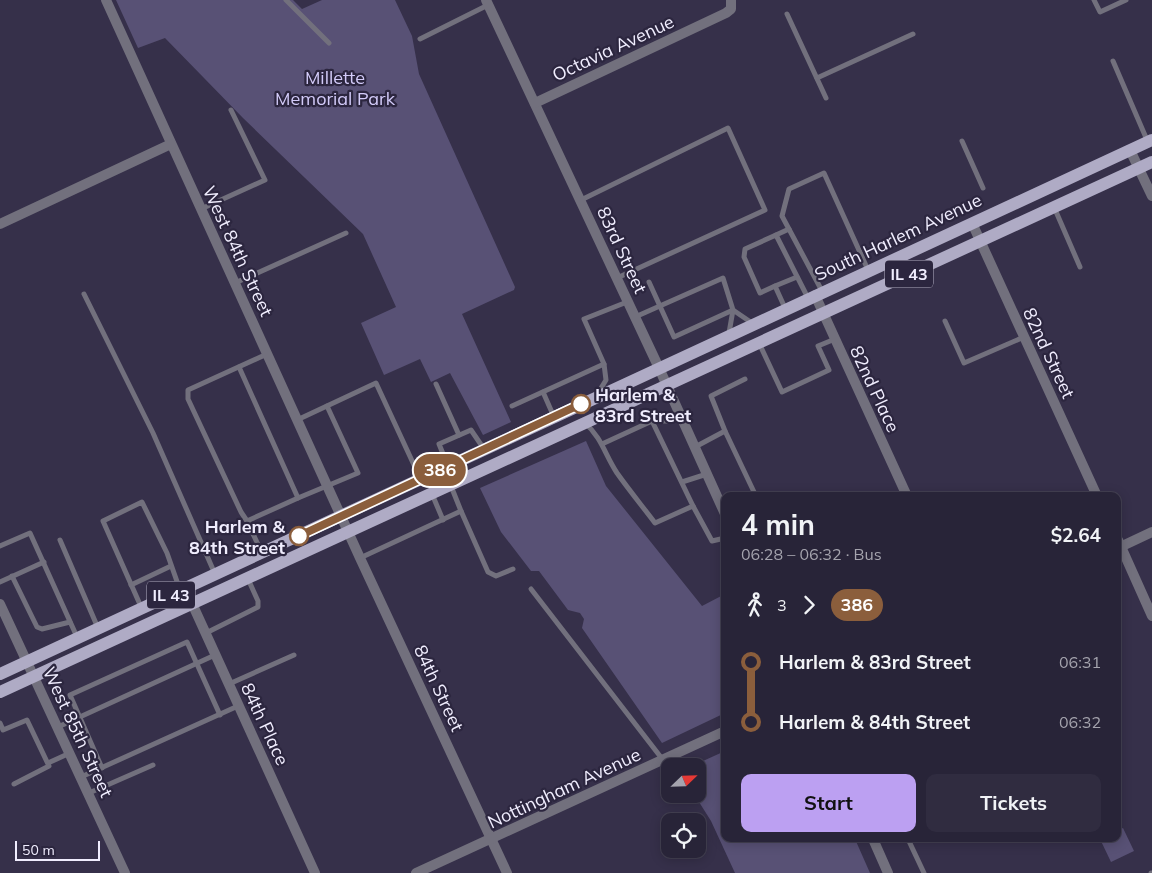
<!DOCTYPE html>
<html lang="en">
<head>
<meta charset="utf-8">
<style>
  :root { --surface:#282438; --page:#302c40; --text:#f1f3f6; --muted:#a5a4ae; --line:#444153; --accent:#bca0f2 }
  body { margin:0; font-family:Mulish,sans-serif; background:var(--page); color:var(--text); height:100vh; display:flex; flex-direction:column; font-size:19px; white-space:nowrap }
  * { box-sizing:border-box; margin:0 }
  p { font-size:16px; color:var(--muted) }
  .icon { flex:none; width:28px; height:28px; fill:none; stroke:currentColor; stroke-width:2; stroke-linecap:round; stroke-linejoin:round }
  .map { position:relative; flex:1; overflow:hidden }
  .side { position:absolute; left:721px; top:492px; width:400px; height:350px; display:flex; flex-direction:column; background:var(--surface); border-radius:10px; box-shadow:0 2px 12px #0003,0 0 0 1px var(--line) }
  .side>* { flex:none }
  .badge { padding:0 10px; border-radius:16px; font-size:18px; line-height:32px }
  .needle { width:32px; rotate:67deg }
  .buttons { position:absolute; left:661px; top:758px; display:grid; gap:10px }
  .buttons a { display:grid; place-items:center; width:45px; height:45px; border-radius:10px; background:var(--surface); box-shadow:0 2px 12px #0003,0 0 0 1px var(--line); font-size:25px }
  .scale { position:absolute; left:15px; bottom:12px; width:85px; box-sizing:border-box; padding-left:5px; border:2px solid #f0edfe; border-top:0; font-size:14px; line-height:18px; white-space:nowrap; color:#f0edfe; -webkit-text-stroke:4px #2c263f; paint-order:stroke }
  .map>.badge { position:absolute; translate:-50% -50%; box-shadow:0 0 0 2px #fff }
  .legs { display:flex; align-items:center; gap:8px; height:55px; padding:0 20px; font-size:16px }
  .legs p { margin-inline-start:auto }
  .headline { display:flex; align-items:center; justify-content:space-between; height:85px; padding:0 20px }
  h1 { font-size:28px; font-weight:700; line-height:38px }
  .action { display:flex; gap:10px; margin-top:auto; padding:10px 20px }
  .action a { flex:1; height:58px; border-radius:10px; background:var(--accent); color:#111; font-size:20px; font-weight:700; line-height:58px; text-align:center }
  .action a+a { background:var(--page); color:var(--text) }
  ul { padding:0 20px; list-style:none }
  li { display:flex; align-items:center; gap:18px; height:60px; font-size:19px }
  li i { display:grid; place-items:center; width:8px; height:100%; margin:0 6px; background:currentColor }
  li i::after { content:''; width:12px; height:12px; margin:-6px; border:4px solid; border-radius:50%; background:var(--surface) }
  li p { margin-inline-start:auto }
  li:first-child i { background:linear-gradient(#0000 50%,currentColor 0) }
  li:last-child i { background:linear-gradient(currentColor 50%,#0000 0) }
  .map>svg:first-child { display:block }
</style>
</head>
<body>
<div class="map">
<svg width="1152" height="873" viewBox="0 0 1152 873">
  <rect width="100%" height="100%" fill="#36304a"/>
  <!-- green -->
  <g fill="#585175">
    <path d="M116 0H293L302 9 322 0H395L412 36 419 74 515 287 514 290 462 314 511 422 483 435 450 373 431 382 420 359 384 375 361 323 396 307 363 234 243 118 165 38 138 48Z"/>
    <path d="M586 441 606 486 702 606 725 594V713L662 743 582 628 584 619 580 613 568 610 539 571H531L501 532 480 488Z"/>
    <path d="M725 751V839H855L870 873H735L711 821 694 794H698V766H692Z"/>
    <path d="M1123 828 1134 851 1111 862 1100 839H1118V830Z"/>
  </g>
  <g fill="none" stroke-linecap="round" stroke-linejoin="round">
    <!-- service -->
    <g stroke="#72707d" stroke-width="5">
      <path d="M286 0 329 43"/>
      <path d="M1094 0 1100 12 1126 0"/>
      <path d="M787 14 826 98"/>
      <path d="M420 39 488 5"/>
      <path d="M1113 61 1147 140"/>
      <path d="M817 78 913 34"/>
      <path d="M962 141 983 188"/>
      <path d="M581 200 728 128 765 210 617 278"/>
      <path d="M1054 207 1080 267"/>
      <path d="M201 209 265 180 231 110"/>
      <path d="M776 235 789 229"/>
      <path d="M235 283 346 233"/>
      <path d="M775 286 797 277"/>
      <path d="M822 291 782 216 789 189 824 173 868 270"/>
      <path d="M84 294 153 433 215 574"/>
      <path d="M785 308 775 286 760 293 744 257 745 249 776 235 808 298"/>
      <path d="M635 317 723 278 733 310 674 337 649 282"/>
      <path d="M945 321 964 363 1024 337"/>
      <path d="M729 333 733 310 752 323"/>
      <path d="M759 343 782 392 829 370 818 346 835 339"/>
      <path d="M239 367 298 498 358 473 327 406"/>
      <path d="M436 384 459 435"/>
      <path d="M543 392 554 417"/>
      <path d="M598 393 606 380 604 364"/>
      <path d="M512 406 604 364 584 319 627 302"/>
      <path d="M297 420 376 383 420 478"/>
      <path d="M652 421H667L680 415"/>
      <path d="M585 423C602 438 605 455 617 473 629 490 643 507 655 523L693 506 652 421 602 444"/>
      <path d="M725 431 754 492"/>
      <path d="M695 447 725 431 711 396 745 379"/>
      <path d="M448 466 439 444 471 430 484 449"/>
      <path d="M682 482 707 474"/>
      <path d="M451 486 461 511"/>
      <path d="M432 494 443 520"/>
      <path d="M693 506 712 541 725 538"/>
      <path d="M247 521 241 512 188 399V390L267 354"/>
      <path d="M60 540 98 628"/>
      <path d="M0 546 30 533 77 637"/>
      <path d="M261 551 247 521 298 498"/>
      <path d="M360 558 461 511 488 572 496 576 513 569"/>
      <path d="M12 576 37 627 42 629 70 622"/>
      <path d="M0 582 44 562"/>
      <path d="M131 585 171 566"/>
      <path d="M531 589 663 760"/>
      <path d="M142 609 103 521 142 502 167 553 180 590"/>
      <path d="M206 633 258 607V601L248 579"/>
      <path d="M229 684 294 655"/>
      <path d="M0 723 3 730 27 720 49 766 14 784"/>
      <path d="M58 727 215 655"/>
      <path d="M48 763 70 753"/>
      <path d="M102 768 70 695 187 642 220 715"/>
      <path d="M81 777 238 706"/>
      <path d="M89 793 153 765"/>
      <path d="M908 839 924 873"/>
      <path d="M1151 873H1152"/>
    </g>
    <!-- minor -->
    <g stroke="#72707d" stroke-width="10">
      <path d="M106 0 360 558 507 873"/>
      <path d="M486 0 659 368 725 514"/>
      <path d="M535 103 726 13 731 9V0"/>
      <path d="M1130 150 1152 196"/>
      <path d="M972 223 1097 496"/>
      <path d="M0 224 171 144"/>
      <path d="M815 295 907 496"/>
      <path d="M1118 540 1152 616"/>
      <path d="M1118 548 1152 532"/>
      <path d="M185 588 315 873"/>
      <path d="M0 604 125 873"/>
      <path d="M873 839 888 873"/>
      <path d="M416 873 725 731"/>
    </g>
    <!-- primary -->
    <g stroke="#afabc5" stroke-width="12">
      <path d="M0 674 1152 140"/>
      <path d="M0 692 1152 162"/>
    </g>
  </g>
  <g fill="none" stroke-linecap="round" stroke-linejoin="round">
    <!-- line-1 casing -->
    <g stroke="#fff" stroke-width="11">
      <path id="line-1" d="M299 536 581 404"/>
    </g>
    <!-- line-1 -->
    <use href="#line-1" stroke="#8b5e3c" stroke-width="8"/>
  </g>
  <!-- markers -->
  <g fill="#fff" stroke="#8b5e3c" stroke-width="2.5">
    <circle cx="581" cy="404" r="9"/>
    <circle cx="299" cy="536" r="9"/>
  </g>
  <g text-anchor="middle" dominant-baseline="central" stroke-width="4.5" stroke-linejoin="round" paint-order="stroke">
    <!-- shield labels -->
    <g fill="#2c263f" stroke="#b5b1c5" stroke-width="1">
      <rect x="885" y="260.5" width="48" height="27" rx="4"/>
      <rect x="147" y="581.5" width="48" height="27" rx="4"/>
    </g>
    <g font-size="16" font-weight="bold" fill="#f0edfe">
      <text x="909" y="274">IL 43</text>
      <text x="171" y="595">IL 43</text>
    </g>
    <!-- street labels -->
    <g font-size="18" fill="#f0edfe" stroke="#2c263f">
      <text transform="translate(613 48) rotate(-25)">Octavia Avenue</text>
      <text transform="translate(898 237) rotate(-25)">South Harlem Avenue</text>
      <text transform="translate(622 250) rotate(65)">83rd Street</text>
      <text transform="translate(238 251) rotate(65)">West 84th Street</text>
      <text transform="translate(1049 353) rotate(65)">82nd Street</text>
      <text transform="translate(875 389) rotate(65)">82nd Place</text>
      <text transform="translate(439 688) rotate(65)">84th Street</text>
      <text transform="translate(265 724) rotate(65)">84th Place</text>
      <text transform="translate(78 732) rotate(65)">West 85th Street</text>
      <text transform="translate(564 788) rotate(-25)">Nottingham Avenue</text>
    </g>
    <!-- park labels -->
    <g font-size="18" fill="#d3cbf9" stroke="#2c263f">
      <text x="335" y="77">Millette<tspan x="335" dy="21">Memorial Park</tspan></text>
    </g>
    <!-- stop labels -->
    <g font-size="18" font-weight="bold" fill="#f0edfe" stroke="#2c263f" text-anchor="start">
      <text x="595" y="394">Harlem &amp;<tspan x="595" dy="21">83rd Street</tspan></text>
      <text x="285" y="526" text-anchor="end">Harlem &amp;<tspan x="285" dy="21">84th Street</tspan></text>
    </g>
  </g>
</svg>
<div class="buttons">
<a><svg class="needle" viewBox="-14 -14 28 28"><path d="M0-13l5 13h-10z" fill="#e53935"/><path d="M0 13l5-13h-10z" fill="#a5a4ae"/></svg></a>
<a><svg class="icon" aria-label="locate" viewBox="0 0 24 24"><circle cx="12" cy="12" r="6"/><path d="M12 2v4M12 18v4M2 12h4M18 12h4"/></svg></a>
</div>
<div class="scale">50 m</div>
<b class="badge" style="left:440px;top:470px;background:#8b5e3c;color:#fff">386</b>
<section class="side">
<div class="headline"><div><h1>4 min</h1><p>06:28 – 06:32 · Bus</p></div><b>$2.64</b></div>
<div class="legs"><svg class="icon" aria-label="walk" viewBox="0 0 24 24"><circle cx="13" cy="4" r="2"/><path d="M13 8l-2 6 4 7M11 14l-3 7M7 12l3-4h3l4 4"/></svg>3<svg class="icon" aria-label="forward" viewBox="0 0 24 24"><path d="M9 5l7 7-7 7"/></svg><b class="badge" style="background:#8b5e3c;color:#fff">386</b></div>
<ul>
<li><i style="color:#8b5e3c"></i><b>Harlem &amp; 83rd Street</b><p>06:31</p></li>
<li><i style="color:#8b5e3c"></i><b>Harlem &amp; 84th Street</b><p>06:32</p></li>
</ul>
<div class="action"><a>Start</a><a>Tickets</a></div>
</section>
</div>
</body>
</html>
